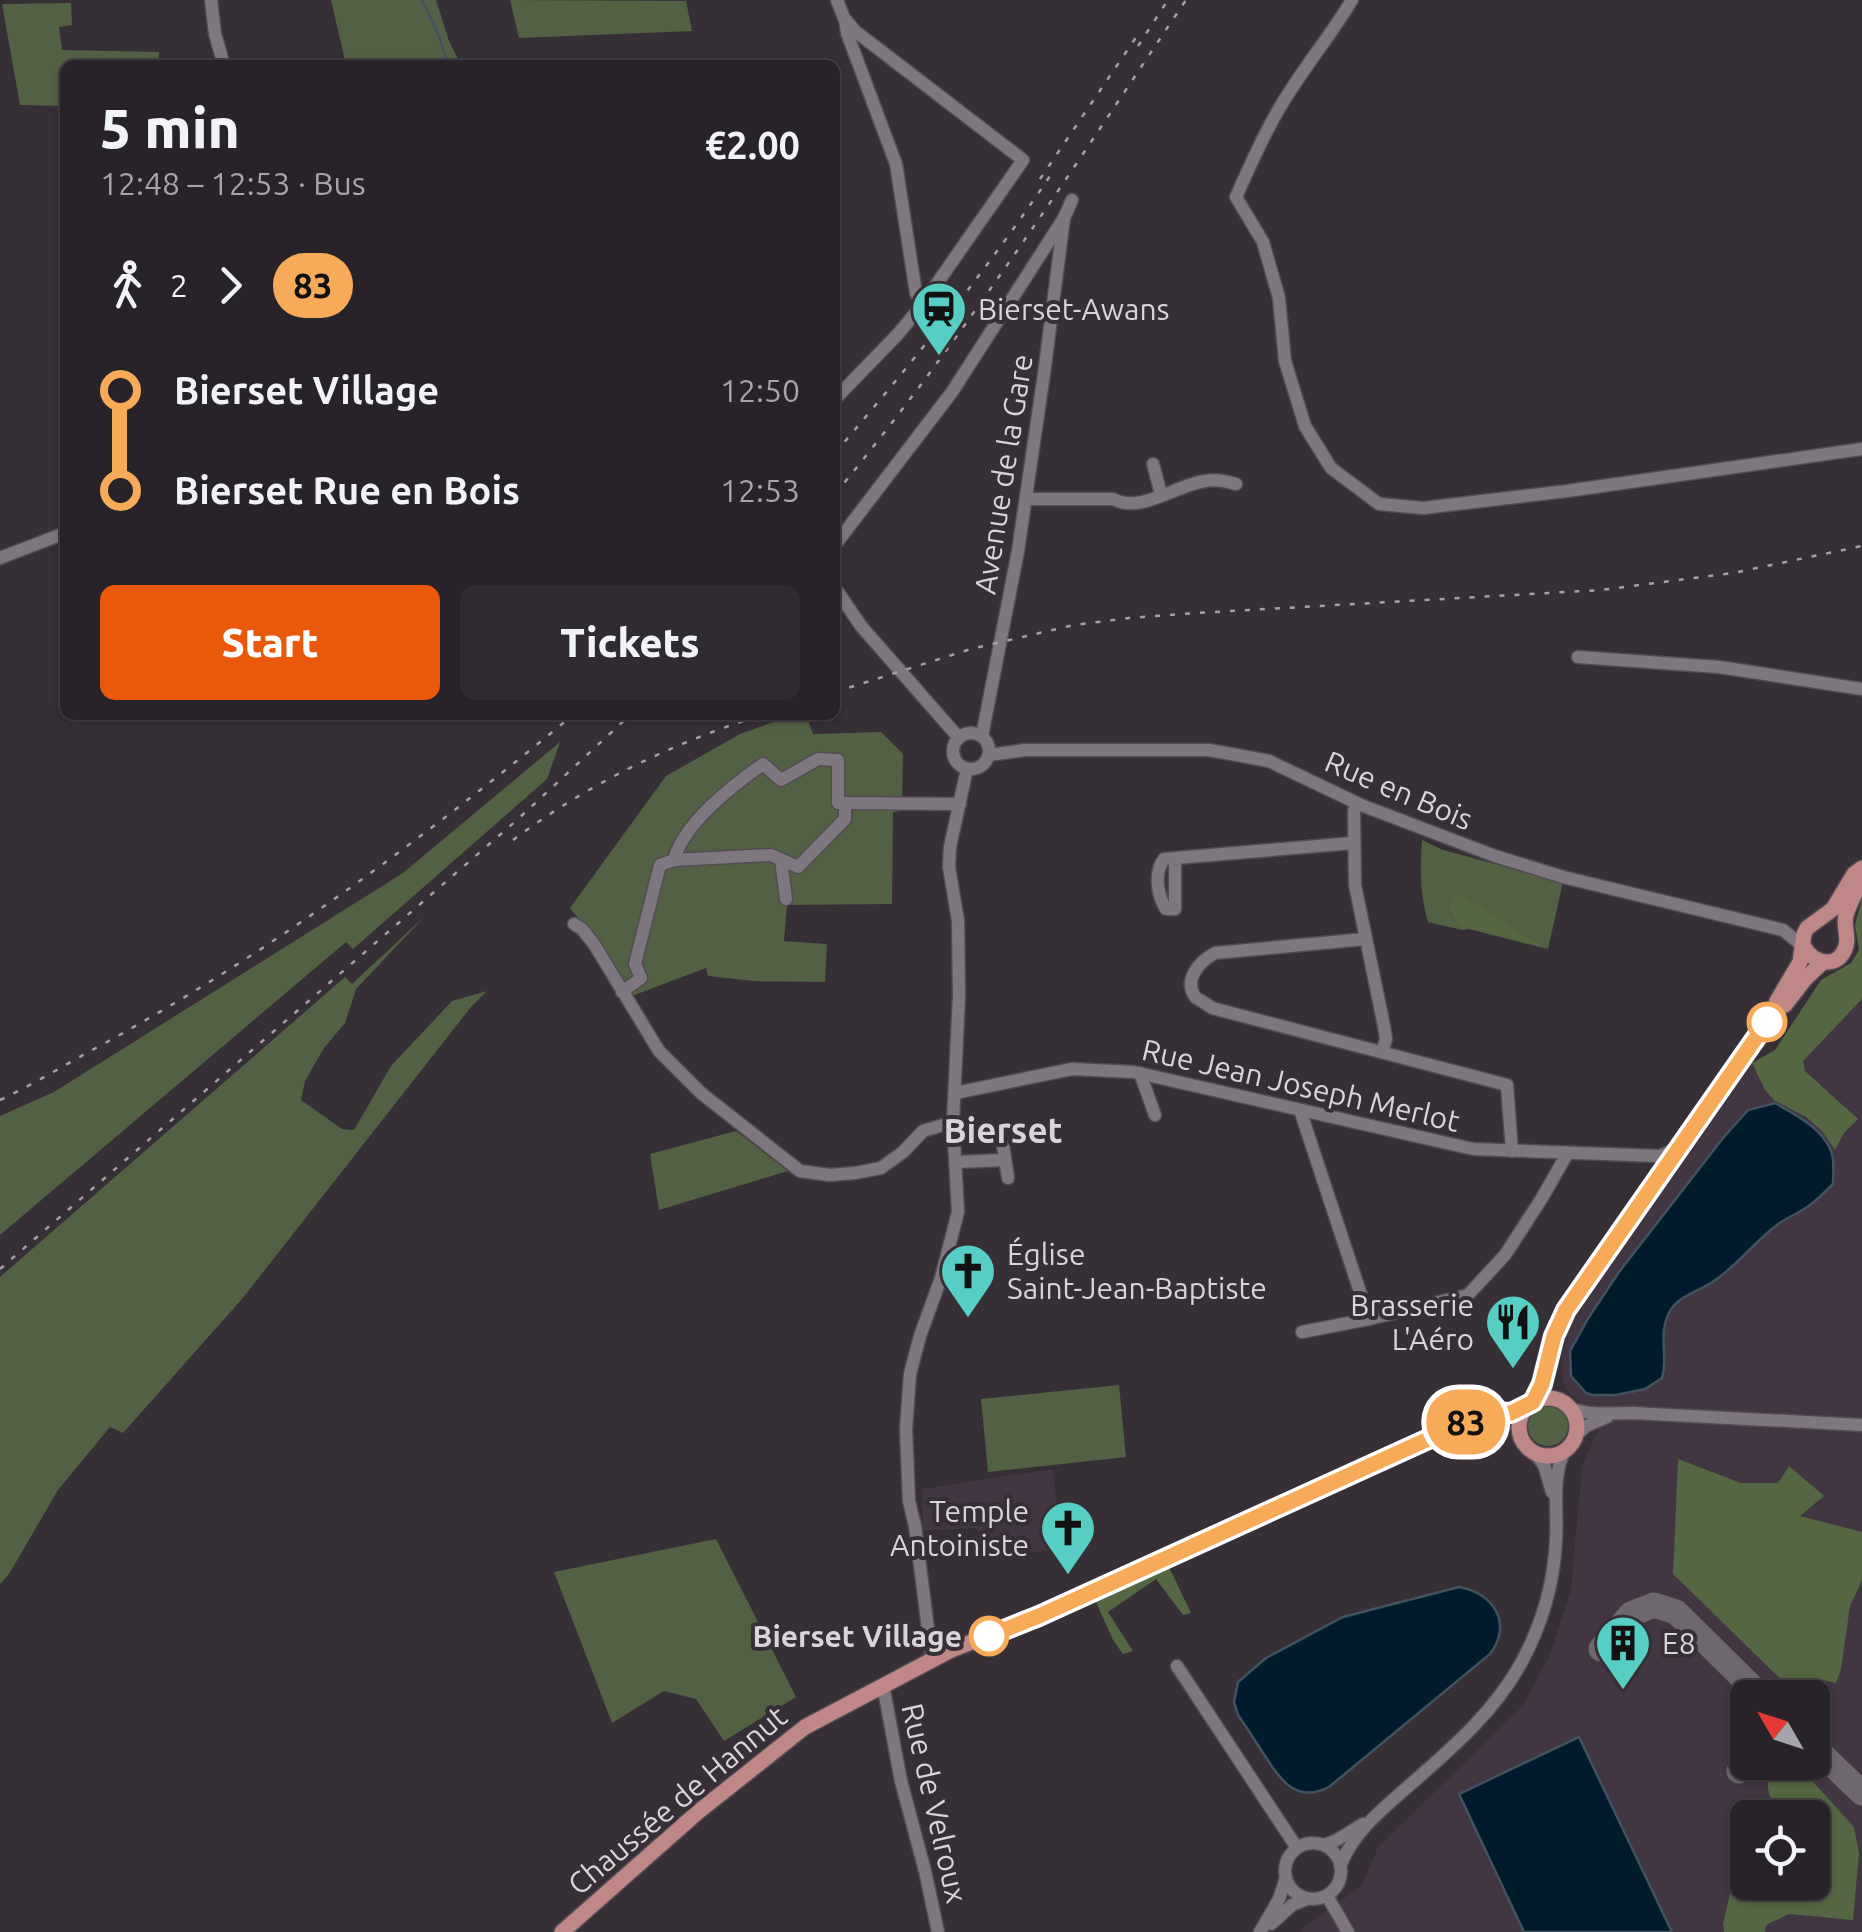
<!DOCTYPE html>
<html lang="en">
<head>
<meta charset="utf-8">
<style>
  :root { --surface:#282328; --page:#302b30; --text:#f1f3f6; --muted:#a5a4a8; --line:#444045; --accent:#ea580c }
  body { margin:0; font-family:Ubuntu,sans-serif; background:var(--page); color:var(--text); height:100vh; display:flex; flex-direction:column; font-size:38px; white-space:nowrap }
  * { box-sizing:border-box; margin:0 }
  p { font-size:32px; color:var(--muted) }
  .icon { flex:none; width:55px; height:55px; fill:none; stroke:currentColor; stroke-width:2; stroke-linecap:round; stroke-linejoin:round }
  .map { position:relative; flex:1; overflow:hidden }
  .sheet { position:absolute; left:60px; top:60px; width:780px; height:660px; display:flex; flex-direction:column; background:var(--surface); border-radius:15px; box-shadow:0 2px 8px #0004,0 0 0 2px var(--line) }
  .sheet>* { flex:none }
  .badge { padding:0 20px; border-radius:32px; font-size:35px; line-height:65px }
  .needle { width:65px; rotate:309deg }
  .fabs { position:absolute; left:1730px; top:1680px; display:grid; gap:20px }
  .fabs a { display:grid; place-items:center; width:100px; height:100px; border-radius:15px; background:var(--surface); box-shadow:0 2px 8px #0004,0 0 0 2px var(--line); font-size:50px }
  .map>.badge { position:absolute; translate:-50% -50%; box-shadow:0 0 0 5px #fff }
  .legs { display:flex; align-items:center; gap:15px; height:110px; padding:0 40px; font-size:32px }
  .legs p { margin-inline-start:auto }
  .summary { display:flex; align-items:center; justify-content:space-between; height:170px; padding:0 40px }
  h1 { font-size:55px; font-weight:800; line-height:75px }
  .primary-button { display:flex; gap:20px; margin-top:auto; padding:20px 40px }
  .primary-button a { flex:1; height:115px; border-radius:15px; background:var(--accent); color:#fff; font-size:40px; font-weight:800; line-height:115px; text-align:center }
  .primary-button a+a { background:var(--page); color:var(--text) }
  ul { padding:0 40px; list-style:none }
  li { display:flex; align-items:center; gap:35px; height:100px; font-size:38px }
  li i { display:grid; place-items:center; width:15px; height:100%; margin:0 12px; background:currentColor }
  li i::after { content:''; width:25px; height:25px; margin:-12px; border:8px solid; border-radius:50%; background:var(--surface) }
  li p { margin-inline-start:auto }
  li:first-child i { background:linear-gradient(#0000 50%,currentColor 0) }
  li:last-child i { background:linear-gradient(currentColor 50%,#0000 0) }
  .map>svg:first-child { display:block }
</style>
</head>
<body>
<div class="map">
<svg width="1862" height="1932" viewBox="0 0 1862 1932">
  <rect width="100%" height="100%" fill="#362f36"/>
  <!-- built -->
  <g fill="#423642" fill-rule="evenodd">
    <path d="M1862 899V1932H1298L1362 1885 1378 1847 1523 1706 1550 1655 1571 1590 1582 1466 1599 1428 1596 1406 1581 1404 1568 1392 1563 1381 1562 1355 1569 1326 1752 1063 1775 1050 1821 980 1851 963 1859 950 1855 925ZM1748 1698H1812V1762H1748ZM1748 1818H1812V1882H1748Z"/>
    <path d="M1053 1469 1061 1548 988 1561 976 1528 923 1531 922 1489Z"/>
  </g>
  <!-- green -->
  <g fill="#526143">
    <path d="M331 0H436L449 41 461 65H436L434 63 427 65H346Z"/>
    <path d="M510 0 686 1 692 31 519 38Z"/>
    <path d="M71 3 72 25 59 27 62 50 159 52 158 65H65V106L20 105 2 4Z"/>
    <path d="M793 715H806L813 734 881 732 903 754 902 811 893 812 892 904 787 905 784 941 827 944 825 982 753 981 708 976 706 968 629 997 602 948 570 908 666 776 740 734Z"/>
    <path d="M560 742 547 779 353 949 346 942 0 1235V1116L54 1092 403 873Z"/>
    <path d="M1422 840 1443 850 1563 882 1548 949 1459 894 1448 909 1462 930 1428 922C1420 894 1420 869 1422 840Z"/>
    <path d="M425 916 356 989 345 1023 324 1048 305 1081 301 1100 342 1129 354 1130 391 1066 452 1001 487 991 471 1007 242 1299 123 1433 110 1427 58 1490 9 1574 0 1584V1277L345 977 352 984Z"/>
    <path d="M736 1131 788 1171 659 1210 650 1154Z"/>
    <path d="M1119 1385 1126 1457 988 1472 981 1399Z"/>
    <circle cx="1548" cy="1426" r="20"/>
    <path d="M716 1539 796 1697 724 1741 696 1699 664 1691 612 1723 554 1572Z"/>
  </g>
  <!-- forest -->
  <g fill="#546642">
    <path d="M1458 893 1548 949 1469 929 1462 930 1448 909Z"/>
    <path d="M1862 899V999L1803 1061 1805 1071 1858 1119 1844 1133 1835 1150 1822 1131 1806 1117 1774 1100 1765 1090 1752 1063 1775 1050 1821 980 1851 963 1859 950 1855 925Z"/>
    <path d="M1678 1459 1741 1483H1778L1789 1466 1824 1496 1800 1516 1862 1532V1580L1850 1606 1841 1669 1836 1683 1822 1680 1817 1701 1813 1705 1812 1698 1799 1697 1673 1574Z"/>
    <path d="M1169 1567 1191 1613 1183 1615 1156 1579 1108 1612 1133 1651 1123 1654 1113 1640 1096 1602Z"/>
    <path d="M1767 1763H1796L1854 1827 1859 1853 1853 1920 1789 1914 1766 1925 1765 1932H1724L1723 1924 1735 1872 1737 1822 1747 1835 1748 1882H1812V1818L1774 1817 1768 1788Z"/>
  </g>
  <!-- water -->
  <g fill="#001c2c" stroke="#415360" stroke-width="2.5">
    <path d="M1775 1103C1796 1115 1822 1128 1831 1151 1835 1160 1833 1174 1833 1184 1826 1191 1818 1199 1810 1205 1800 1213 1787 1217 1777 1225 1754 1242 1738 1265 1714 1281 1700 1291 1678 1296 1670 1311 1657 1334 1669 1356 1662 1378L1645 1389 1616 1395H1592L1586 1393 1571 1376 1570 1351 1589 1317 1619 1272 1723 1138 1748 1110Z"/>
    <path d="M1459 1587C1494 1593 1513 1624 1490 1654L1329 1787C1296 1804 1281 1780 1265 1756 1256 1742 1247 1728 1238 1715L1234 1702 1238 1682 1266 1658 1343 1617Z"/>
    <path d="M1579 1737 1672 1932H1524L1459 1794Z"/>
  </g>
  <g fill="none" stroke-linecap="round" stroke-linejoin="round">
    <!-- stream -->
    <path stroke="#415360" stroke-width="2.5" d="M422 0 439 36 448 65"/>
    <!-- taxiway -->
    <g stroke="#6e686e" stroke-width="25">
      <path d="M1601 1649 1631 1614 1654 1605 1676 1612 1763 1698"/>
      <path d="M1812 1745 1862 1793"/>
      <path d="M1739 1771 1748 1762"/>
    </g>
    <!-- minor casing -->
    <g stroke="#524c52" stroke-width="15">
      <g id="minor">
        <path d="M211 0 215 34 224 65"/>
        <path d="M1352 0C1334 30 1313 56 1294 85 1270 120 1253 159 1236 197L1263 242 1279 298 1285 361 1305 426 1331 468 1379 504 1423 508 1567 491 1862 449"/>
        <path d="M845 19 847 33 896 164 916 293 922 305"/>
        <path d="M835 399 898 334 922 305 1023 160 855 31 844 18 837 0"/>
        <path d="M1153 464 1161 494"/>
        <path d="M1026 499H1113C1140 514 1176 485 1205 481 1216 479 1225 481 1236 484"/>
        <path d="M835 545 952 392 1064 218 1072 200"/>
        <path d="M0 558 65 533"/>
        <path d="M835 588 861 626 959 738"/>
        <path d="M1578 657 1719 667 1862 689"/>
        <circle cx="971" cy="751" r="18"/>
        <path d="M982 736 1018 551 1044 374 1064 218"/>
        <path d="M989 755 1025 750H1209L1269 761 1361 805 1495 856 1563 877 1783 930 1804 947"/>
        <path d="M845 803 960 804"/>
        <path d="M1357 803 1354 811 1355 885 1384 1026 1386 1039 1382 1052"/>
        <path d="M1175 859V909H1166C1157 895 1154 872 1164 859L1353 843"/>
        <path d="M781 860 786 899"/>
        <path d="M574 924 582 929 594 944 659 1051 701 1093 800 1171 829 1175 855 1173 881 1168 903 1152 923 1131 953 1122"/>
        <path d="M1366 939 1215 953C1200 961 1182 980 1196 998 1197 998 1211 1007 1212 1008L1507 1085 1512 1151"/>
        <path d="M622 992 641 978 635 964 660 865 674 860C683 824 733 785 763 764L781 780 818 759 838 760V803H845V819L798 867 771 855 674 860"/>
        <path d="M1140 1073 1155 1115"/>
        <path d="M955 1093 1072 1069 1134 1072 1473 1149 1660 1156 1679 1148"/>
        <path d="M1300 1110 1369 1319"/>
        <path d="M1003 1145 1008 1178"/>
        <path d="M956 1162 1005 1160"/>
        <path d="M1302 1332 1369 1319 1468 1295 1505 1255 1542 1198 1567 1154"/>
        <path d="M1570 1408C1591 1416 1611 1413 1633 1413L1862 1425"/>
        <path d="M1575 1436 1586 1426 1607 1417"/>
        <path d="M1533 1451 1544 1465 1552 1492 1555 1495"/>
        <path d="M932 1660 915 1526 909 1501 906 1429 910 1374 920 1336 941 1278 958 1212 953 1122 959 996 958 921 949 867 950 847 967 769"/>
        <path d="M1177 1666 1297 1848"/>
        <path d="M883 1685 901 1781 925 1871 938 1932"/>
        <circle cx="1313" cy="1871" r="28"/>
        <path d="M1324 1845 1337 1840 1363 1824"/>
        <path d="M1341 1864C1354 1831 1385 1807 1411 1784 1452 1748 1493 1713 1520 1665 1541 1627 1554 1584 1556 1540 1558 1510 1551 1478 1565 1450"/>
        <path d="M1327 1896 1348 1932"/>
        <path d="M1271 1924 1292 1905 1307 1899"/>
        <path d="M1260 1932 1279 1899 1286 1878"/>
      </g>
    </g>
    <!-- major casing -->
    <g stroke="#524c52" stroke-width="18">
      <g id="major">
        <path d="M1804 947C1813 964 1839 970 1846 946 1849 936 1843 926 1846 915 1850 902 1857 890 1862 878"/>
        <path d="M1785 1005 1806 978 1823 962"/>
        <circle cx="1548" cy="1427" r="29"/>
        <path d="M1533 1402C1540 1391 1541 1383 1544 1371 1550 1352 1555 1329 1566 1309L1777 1008V1001L1800 962 1804 934 1807 928 1833 909 1854 874 1862 868"/>
        <path d="M562 1932 698 1812 805 1727 951 1650 1039 1616 1489 1412 1506 1414 1529 1405"/>
      </g>
    </g>
    <!-- minor -->
    <use href="#minor" stroke="#7f777f" stroke-width="12"/>
    <!-- major -->
    <use href="#major" stroke="#bf8786" stroke-width="15"/>
    <!-- rail -->
    <g stroke="#a6a0a6" stroke-width="2.5" stroke-dasharray="5 10" stroke-linecap="butt">
      <path d="M1138 46 1168 0"/>
      <path d="M1040 179 1141 30"/>
      <path d="M835 453C912 363 988 269 1054 170"/>
      <path d="M835 494C964 338 1073 168 1186 0"/>
      <path d="M835 692 971 649 1074 625 1129 618 1196 613 1601 590 1733 573 1862 546"/>
      <path d="M513 840C588 784 672 743 762 715"/>
      <path d="M0 1100C32 1085 63 1066 94 1049 266 956 422 840 573 715"/>
      <path d="M0 1269 517 820 630 715"/>
    </g>
  </g>
  <g fill="none" stroke-linecap="round" stroke-linejoin="round">
    <!-- line-1 casing -->
    <g stroke="#fff" stroke-width="22">
      <path id="line-1" d="M989 1636 1039 1616 1468 1421 1489 1412 1511 1413 1533 1402 1542 1384 1554 1336 1566 1310 1767 1022"/>
    </g>
    <!-- line-1 -->
    <use href="#line-1" stroke="#f7ab59" stroke-width="15"/>
  </g>
  <!-- icons -->
  <defs>
    <g id="station-pin" transform="scale(2.875)"><path d="M0 17L-7.5 6A9.5 9.5 0 1 1 7.5 6Z" fill="#56cec4" stroke="#362f36"/><path d="M-3-6H3Q5-6 5-4V2Q5 4 3 4L4.5 6H3L1.5 4h-3L-3 6H-4.5L-3 4Q-5 4-5 2V-4Q-5-6-3-6ZM-3.5-4v3h7v-3ZM-3.5 1v1.5H-2V1ZM2 1v1.5H3.5V1Z" fill="#111"/></g>
    <g id="church-pin" transform="scale(2.875)"><path d="M0 17L-7.5 6A9.5 9.5 0 1 1 7.5 6Z" fill="#56cec4" stroke="#362f36"/><path d="M-1.2-6h2.4v3.5h3.3v2.4h-3.3V6h-2.4V-.1h-3.3v-2.4h3.3Z" fill="#111"/></g>
    <g id="restaurant-pin" transform="scale(2.875)"><path d="M0 17L-7.5 6A9.5 9.5 0 1 1 7.5 6Z" fill="#56cec4" stroke="#362f36"/><path d="M-5-6h1v4h1v-4h1v4h1v-4h1v5L-1.5 .5V6h-2V.5L-5-1ZM5-6V6H3V1.5H1.5Q1.5-4 5-6Z" fill="#111"/></g>
    <g id="building-pin" transform="scale(2.875)"><path d="M0 17L-7.5 6A9.5 9.5 0 1 1 7.5 6Z" fill="#56cec4" stroke="#362f36"/><path d="M-4-6H4V6H1V3H-1V6H-4ZM-2.5-4.3h1.7v1.8h-1.7ZM.8-4.3h1.7v1.8H.8ZM-2.5-1h1.7V.8h-1.7ZM.8-1h1.7V.8H.8Z" fill="#111"/></g>
  </defs>
  <g fill-rule="evenodd">
    <use href="#station-pin" x="939" y="309"/>
    <use href="#church-pin" x="968" y="1271"/>
    <use href="#restaurant-pin" x="1513" y="1322"/>
    <use href="#church-pin" x="1068" y="1528"/>
    <use href="#building-pin" x="1623" y="1643"/>
  </g>
  <!-- markers -->
  <g fill="#fff" stroke="#f7ab59" stroke-width="5">
    <circle cx="1767" cy="1022" r="18"/>
    <circle cx="989" cy="1636" r="18"/>
  </g>
  <g text-anchor="middle" dominant-baseline="central" stroke-width="8" stroke-linejoin="round" paint-order="stroke">
    <!-- poi labels -->
    <g font-size="30" fill="#d9d4d9" stroke="#362f36" text-anchor="start">
      <text x="978" y="309">Bierset-Awans</text>
      <text x="1007" y="1254">Église<tspan x="1007" dy="34">Saint-Jean-Baptiste</tspan></text>
      <text x="1474" y="1305" text-anchor="end">Brasserie<tspan x="1474" dy="34">L'Aéro</tspan></text>
      <text x="1029" y="1511" text-anchor="end">Temple<tspan x="1029" dy="34">Antoiniste</tspan></text>
      <text x="1662" y="1643">E8</text>
    </g>
    <!-- street labels -->
    <g font-size="30" fill="#d9d4d9" stroke="#362f36">
      <text transform="translate(1003 474) rotate(-81)">Avenue de la Gare</text>
      <text transform="translate(1399 790) rotate(23)">Rue en Bois</text>
      <text transform="translate(1301 1085) rotate(13)">Rue Jean Joseph Merlot</text>
      <text transform="translate(677 1800) rotate(-40)">Chaussée de Hannut</text>
      <text transform="translate(935 1803) rotate(77)">Rue de Velroux</text>
    </g>
    <!-- stop labels -->
    <g font-size="30" font-weight="bold" fill="#d9d4d9" stroke="#362f36" text-anchor="end">
      <text x="962" y="1636">Bierset Village</text>
    </g>
    <!-- quarter labels -->
    <g font-size="35" font-weight="bold" fill="#d9d4d9" stroke="#362f36">
      <text x="1003" y="1130">Bierset</text>
    </g>
  </g>
</svg>
<div class="fabs">
<a><svg class="needle" viewBox="-14 -14 28 28"><path d="M0-13l5 13h-10z" fill="#e53935"/><path d="M0 13l5-13h-10z" fill="#a5a4a8"/></svg></a>
<a><svg class="icon" aria-label="locate" viewBox="0 0 24 24"><circle cx="12" cy="12" r="6"/><path d="M12 2v4M12 18v4M2 12h4M18 12h4"/></svg></a>
</div>
<b class="badge" style="left:1466px;top:1422px;background:#f7ab59;color:#111">83</b>
<section class="sheet">
<div class="summary"><div><h1>5 min</h1><p>12:48 – 12:53 · Bus</p></div><b>€2.00</b></div>
<div class="legs"><svg class="icon" aria-label="walk" viewBox="0 0 24 24"><circle cx="13" cy="4" r="2"/><path d="M13 8l-2 6 4 7M11 14l-3 7M7 12l3-4h3l4 4"/></svg>2<svg class="icon" aria-label="forward" viewBox="0 0 24 24"><path d="M9 5l7 7-7 7"/></svg><b class="badge" style="background:#f7ab59;color:#111">83</b></div>
<ul>
<li><i style="color:#f7ab59"></i><b>Bierset Village</b><p>12:50</p></li>
<li><i style="color:#f7ab59"></i><b>Bierset Rue en Bois</b><p>12:53</p></li>
</ul>
<div class="primary-button"><a>Start</a><a>Tickets</a></div>
</section>
</div>
</body>
</html>
